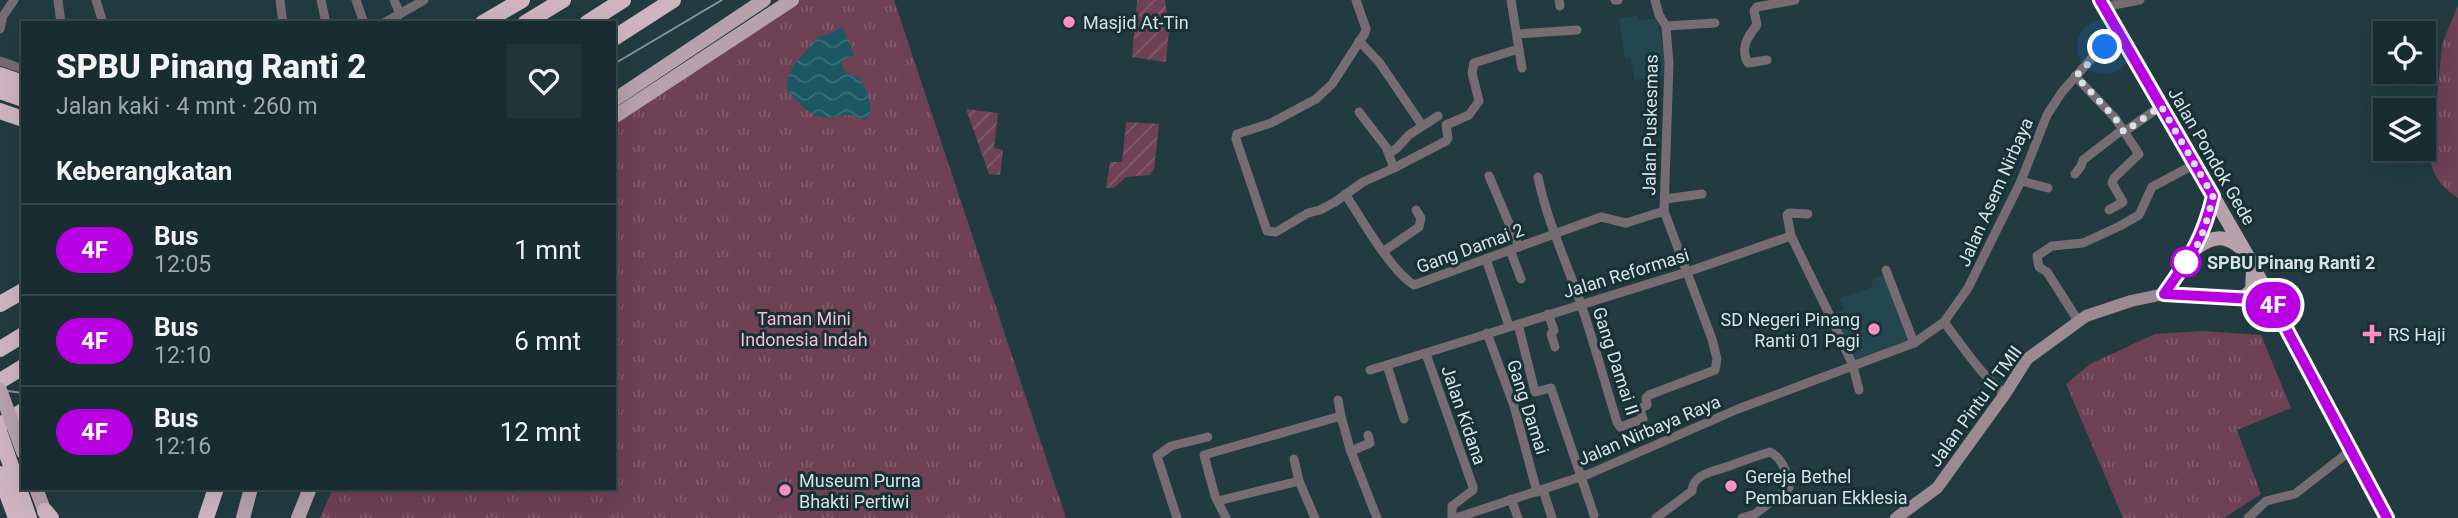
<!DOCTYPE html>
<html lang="id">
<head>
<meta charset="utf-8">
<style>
  :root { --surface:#192c31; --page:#223439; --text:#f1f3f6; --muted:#9fa7ab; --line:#37484d }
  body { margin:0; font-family:Roboto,sans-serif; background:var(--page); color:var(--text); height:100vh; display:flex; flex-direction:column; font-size:26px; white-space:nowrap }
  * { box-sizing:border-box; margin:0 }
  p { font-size:23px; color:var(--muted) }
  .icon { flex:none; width:38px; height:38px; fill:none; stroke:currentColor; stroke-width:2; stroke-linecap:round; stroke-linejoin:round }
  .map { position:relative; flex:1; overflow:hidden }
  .drawer { position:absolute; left:21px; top:21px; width:595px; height:469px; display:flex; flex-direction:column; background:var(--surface); border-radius:0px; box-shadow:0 7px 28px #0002,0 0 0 2px var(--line) }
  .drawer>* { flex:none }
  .badge { padding:0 14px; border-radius:23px; font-size:24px; line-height:46px }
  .controls { position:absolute; left:2373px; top:21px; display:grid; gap:14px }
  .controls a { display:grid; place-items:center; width:63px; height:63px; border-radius:0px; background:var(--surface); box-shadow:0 7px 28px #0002,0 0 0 2px var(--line); font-size:35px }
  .you { position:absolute; width:35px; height:35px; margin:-18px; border:5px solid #fff; border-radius:50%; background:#1a73e8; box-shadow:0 0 0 10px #1a73e833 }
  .map>.badge { position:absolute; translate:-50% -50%; box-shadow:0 0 0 4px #fff }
  h2 { padding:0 35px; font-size:26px; line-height:63px }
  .round { display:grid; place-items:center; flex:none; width:74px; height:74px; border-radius:0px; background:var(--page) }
  .headline { display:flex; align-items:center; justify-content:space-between; height:119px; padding:0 35px }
  h1 { font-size:33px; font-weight:800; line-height:52px }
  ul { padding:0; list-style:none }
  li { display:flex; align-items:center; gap:21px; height:91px; padding:0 35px; border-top:2px solid var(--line) }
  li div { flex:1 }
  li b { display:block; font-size:26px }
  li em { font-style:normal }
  li .badge { min-width:77px; font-weight:700; text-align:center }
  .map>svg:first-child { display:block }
</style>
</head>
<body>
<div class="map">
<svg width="2458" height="518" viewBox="0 0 2458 518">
  <defs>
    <pattern id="grass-tufts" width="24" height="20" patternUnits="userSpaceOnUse" patternTransform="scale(1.75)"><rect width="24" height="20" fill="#6e4155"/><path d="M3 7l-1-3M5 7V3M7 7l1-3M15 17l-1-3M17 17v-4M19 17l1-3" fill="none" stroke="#825c6d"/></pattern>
    <pattern id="garden-furrows" width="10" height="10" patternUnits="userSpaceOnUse" patternTransform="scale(1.75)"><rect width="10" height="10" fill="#6e4155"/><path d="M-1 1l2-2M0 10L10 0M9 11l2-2" fill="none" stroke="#825c6d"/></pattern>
    <pattern id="water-waves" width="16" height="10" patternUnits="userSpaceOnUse" patternTransform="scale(1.75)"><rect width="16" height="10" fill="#1b5864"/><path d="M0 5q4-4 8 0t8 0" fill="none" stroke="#3b707a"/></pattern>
  </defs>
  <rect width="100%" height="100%" fill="#213b41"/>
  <!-- built -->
  <g fill="#24464e">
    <path d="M1638 16 1639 21 1657 18 1668 75 1634 80 1631 58 1625 59 1619 18Z"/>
    <path d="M1887 274 1912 345 1853 366 1835 313 1844 310 1840 298 1873 287 1871 279Z"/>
  </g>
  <!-- grass -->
  <g fill="url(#grass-tufts)">
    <path d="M794 0H894L1066 518H320L333 488H614V121Z"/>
    <path d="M2458 5V198C2444 189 2435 179 2431 163L2442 44Z"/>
    <path d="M2202 331 2261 335 2291 408 2237 430 2261 494 2224 518H2123L2066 384 2090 364 2155 334Z"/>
  </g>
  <!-- garden -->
  <g fill="url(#garden-furrows)">
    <path d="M1137 0H1165L1169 29 1166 62 1132 57Z"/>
    <path d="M966 109 998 113 994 148 1003 150 1000 175 989 174Z"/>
    <path d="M1126 122 1159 124 1154 170 1149 175 1126 177 1114 188H1106L1110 162H1122Z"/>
  </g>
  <!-- water -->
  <path fill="url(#water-waves)" d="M842 26 854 55 842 60C841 72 849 76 859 77 865 90 878 109 865 120L850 115 827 118 816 116 805 109 787 90C786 65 806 54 818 37L832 33Z"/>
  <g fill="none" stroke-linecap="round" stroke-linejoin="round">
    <!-- street -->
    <g stroke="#776c71" stroke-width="9">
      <path d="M58 0 61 23"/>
      <path d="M96 0 103 23"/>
      <path d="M280 0 283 23"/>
      <path d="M321 0 326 23"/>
      <path d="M356 0 364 23"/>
      <path d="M394 0 400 14"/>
      <path d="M1356 0 1366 29 1365 33 1332 84 1316 99 1271 123 1237 134 1236 139 1267 231 1276 232 1308 213 1320 210 1335 202 1363 182 1394 168 1446 141 1448 138 1446 125 1469 115 1479 101 1472 73 1474 63 1518 49"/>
      <path d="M1511 0 1522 68"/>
      <path d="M1559 0 1560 6"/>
      <path d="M1615 0H1618"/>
      <path d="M1757 7 1754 11 1757 25C1747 37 1740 49 1748 63L1767 60"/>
      <path d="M1757 7 1795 0"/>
      <path d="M2103 7 2140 0"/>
      <path d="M384 23 424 0"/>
      <path d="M1666 26 1715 23"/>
      <path d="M0 29 3 16 14 0"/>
      <path d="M1517 34 1577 30"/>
      <path d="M1359 41 1379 62 1422 125"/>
      <path d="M0 61 23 69"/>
      <path d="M2075 76 2115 118 2139 154 2114 178 2112 183 2123 202 2109 210"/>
      <path d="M1359 112 1386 147 1394 168"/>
      <path d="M2124 132 2161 106"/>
      <path d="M1389 153 1396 149 1409 135 1438 116"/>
      <path d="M2075 174 2081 166 2083 160 2122 130"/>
      <path d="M1489 176 1519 247"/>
      <path d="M1538 177C1547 221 1566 261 1581 304 1594 343 1605 383 1617 422L1620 427 1643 419 1640 409 1647 405 1646 398 1649 395 1715 370 1717 359 1712 339 1664 211 1669 64 1666 26 1659 15 1655 0"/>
      <path d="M2021 181 2048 188"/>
      <path d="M1345 194C1362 219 1390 270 1414 285L1601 217 1626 223 1664 211"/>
      <path d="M1665 199 1702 194"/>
      <path d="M1791 236 1787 215 1789 213 1808 214"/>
      <path d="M1510 250 1521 279"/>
      <path d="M1384 251 1419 227 1421 218 1416 210"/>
      <path d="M1486 259 1509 326"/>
      <path d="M1886 270 1914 343"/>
      <path d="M1548 314 1554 330 1551 334 1555 347"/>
      <path d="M1944 322C1963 347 1981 375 2005 394"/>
      <path d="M2079 322 2047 272 2039 267 2037 256 2052 246 2083 243 2120 226 2139 215 2152 187 2195 164"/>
      <path d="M1518 324 1535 392 1551 388 1594 515"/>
      <path d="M1487 333 1514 406 1537 492"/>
      <path d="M1426 354 1473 487V490L1452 506V518"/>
      <path d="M1370 370 1387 365"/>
      <path d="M1338 400 1341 416"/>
      <path d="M1404 419 1387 365 1687 272 1791 236 1835 326 1853 366 1859 390"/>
      <path d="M1351 451 1370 443 1368 435"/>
      <path d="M1294 459 1299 481"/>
      <path d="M1543 490 1552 518"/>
      <path d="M1511 499 1518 518"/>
      <path d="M1218 501 1299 481 1315 518"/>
      <path d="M1177 518 1157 456 1171 446 1208 437"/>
      <path d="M1226 518 1215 496 1204 455 1341 416 1350 449 1377 518"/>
      <path d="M1456 518 1589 474 1738 409 1914 343 1944 322 1968 288 2021 181 2047 115 2062 92 2091 59 2120 35"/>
      <path d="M1656 518 1692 491C1693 472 1718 471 1732 465 1745 460 1757 456 1770 452 1781 457 1790 476 1789 488L1755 514 1742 518"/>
      <path d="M2248 518 2266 501 2295 494 2350 451"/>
    </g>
    <!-- secondary -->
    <g stroke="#9b8a91" stroke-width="12">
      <path d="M2164 294C2189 258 2203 240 2213 196"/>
      <path d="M1896 518 1937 488 2005 394 2027 359 2086 316 2131 301 2164 294 2271 300"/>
    </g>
    <!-- primary -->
    <g stroke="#b7a1aa" stroke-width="14">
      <path d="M2100 0 2247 255 2387 518"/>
      <path d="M614 100 764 0"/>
      <path d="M614 117 792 0"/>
      <path d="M2196 248C2213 236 2225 234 2241 248"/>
      <path d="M2242 299 2252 290 2253 270"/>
      <path d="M36 488 47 518"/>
      <path d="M243 518 251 488"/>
      <path d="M298 518 310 488"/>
    </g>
    <!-- highway -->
    <g stroke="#d0b5c0" stroke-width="16">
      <path d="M483 23 522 0"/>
      <path d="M525 23 563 0"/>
      <path d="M587 23 623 0"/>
      <path d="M614 38 673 0"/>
      <path d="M0 75 23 83"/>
      <path d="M0 91 23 99"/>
      <path d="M0 111 23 119"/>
      <path d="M0 304 23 291"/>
      <path d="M0 349 23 335"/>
      <path d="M0 381 23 367"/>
      <path d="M0 425 23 411"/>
      <path d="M0 434 29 518"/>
      <path d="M0 474 16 518"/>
      <path d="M45 511 51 518"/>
      <path d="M206 518 216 488"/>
    </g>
    <!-- tram -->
    <g stroke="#83969b" stroke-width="2">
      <path d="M614 64 722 0"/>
      <path d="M0 390 23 393"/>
    </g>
    <!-- primary-bridge -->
    <path stroke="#b7a1aa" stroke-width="14" d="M0 390 23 452"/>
  </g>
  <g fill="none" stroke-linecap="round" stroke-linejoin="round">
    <!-- line casing -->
    <g stroke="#fff" stroke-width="16">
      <path id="line" d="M2100 0 2213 196C2203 240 2189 258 2164 294L2271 300 2387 518"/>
    </g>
    <!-- line -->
    <use href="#line" stroke="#b900e2" stroke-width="10"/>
    <!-- walk -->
    <path stroke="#d4e2e6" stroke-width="7" stroke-dasharray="0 12.6" d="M2105 47 2076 76 2115 118 2124 132 2161 106 2213 196C2208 219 2200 247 2186 262"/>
  </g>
  <!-- markers -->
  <g fill="#fc8fc2" stroke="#173137" stroke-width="2.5">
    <circle cx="1069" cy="22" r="7"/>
    <circle cx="1874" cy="329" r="7"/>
    <path d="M2368.5 323.5h7v7h7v7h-7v7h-7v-7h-7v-7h7z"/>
    <circle cx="1731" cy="486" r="7"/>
    <circle cx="785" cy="490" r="7"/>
  </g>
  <circle fill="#fff" stroke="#b900e2" stroke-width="3.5" cx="2186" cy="262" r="14"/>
  <g text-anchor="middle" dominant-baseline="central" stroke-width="6" stroke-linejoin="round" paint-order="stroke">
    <!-- poi labels -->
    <g font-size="18" fill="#d4e2e6" stroke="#173137" text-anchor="start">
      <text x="1083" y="22">Masjid At-Tin</text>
      <text x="1860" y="319" text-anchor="end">SD Negeri Pinang<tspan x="1860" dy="21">Ranti 01 Pagi</tspan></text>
      <text x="2388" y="334">RS Haji</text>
      <text x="1745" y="476">Gereja Bethel<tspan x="1745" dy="21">Pembaruan Ekklesia</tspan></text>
      <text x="799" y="480">Museum Purna<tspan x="799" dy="21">Bhakti Pertiwi</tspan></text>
    </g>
    <!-- street labels -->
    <g font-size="18" fill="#d4e2e6" stroke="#173137">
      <text transform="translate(1650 125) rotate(-89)">Jalan Puskesmas</text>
      <text transform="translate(2212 156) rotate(60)">Jalan Pondok Gede</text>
      <text transform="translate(1995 192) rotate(-66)">Jalan Asem Nirbaya</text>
      <text transform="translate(1470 248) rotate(-20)">Gang Damai 2</text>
      <text transform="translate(1626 273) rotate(-17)">Jalan Reformasi</text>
      <text transform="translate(1616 361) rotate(72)">Gang Damai II</text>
      <text transform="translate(1975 406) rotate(-54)">Jalan Pintu II TMII</text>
      <text transform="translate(1528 407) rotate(72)">Gang Damai</text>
      <text transform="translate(1464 415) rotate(71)">Jalan Kidana</text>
      <text transform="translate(1649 430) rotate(-23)">Jalan Nirbaya Raya</text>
    </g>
    <!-- stop labels -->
    <g font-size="18" font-weight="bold" fill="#d4e2e6" stroke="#173137" text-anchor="start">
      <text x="2207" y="262">SPBU Pinang Ranti 2</text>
    </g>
    <!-- park labels -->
    <g font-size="18" fill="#f9b9d5" stroke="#173137">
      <text x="804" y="318">Taman Mini<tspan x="804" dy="21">Indonesia Indah</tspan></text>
    </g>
  </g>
</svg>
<div class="controls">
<a><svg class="icon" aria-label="locate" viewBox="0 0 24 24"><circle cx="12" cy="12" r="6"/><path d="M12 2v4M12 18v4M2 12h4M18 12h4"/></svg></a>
<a><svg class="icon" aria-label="layers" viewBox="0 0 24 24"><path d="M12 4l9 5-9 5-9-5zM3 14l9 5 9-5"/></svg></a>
</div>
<div class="you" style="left:2105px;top:47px"></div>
<b class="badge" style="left:2273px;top:305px;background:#b900e2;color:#fff">4F</b>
<section class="drawer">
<div class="headline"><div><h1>SPBU Pinang Ranti 2</h1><p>Jalan kaki · 4 mnt · 260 m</p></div><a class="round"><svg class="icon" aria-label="heart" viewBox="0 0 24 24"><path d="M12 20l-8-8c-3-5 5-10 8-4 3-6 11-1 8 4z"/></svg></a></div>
<h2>Keberangkatan</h2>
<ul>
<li><span class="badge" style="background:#b900e2;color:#fff">4F</span><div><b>Bus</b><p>12:05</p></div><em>1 mnt</em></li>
<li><span class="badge" style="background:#b900e2;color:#fff">4F</span><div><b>Bus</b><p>12:10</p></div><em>6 mnt</em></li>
<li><span class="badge" style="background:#b900e2;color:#fff">4F</span><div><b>Bus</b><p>12:16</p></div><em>12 mnt</em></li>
</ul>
</section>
</div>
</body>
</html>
